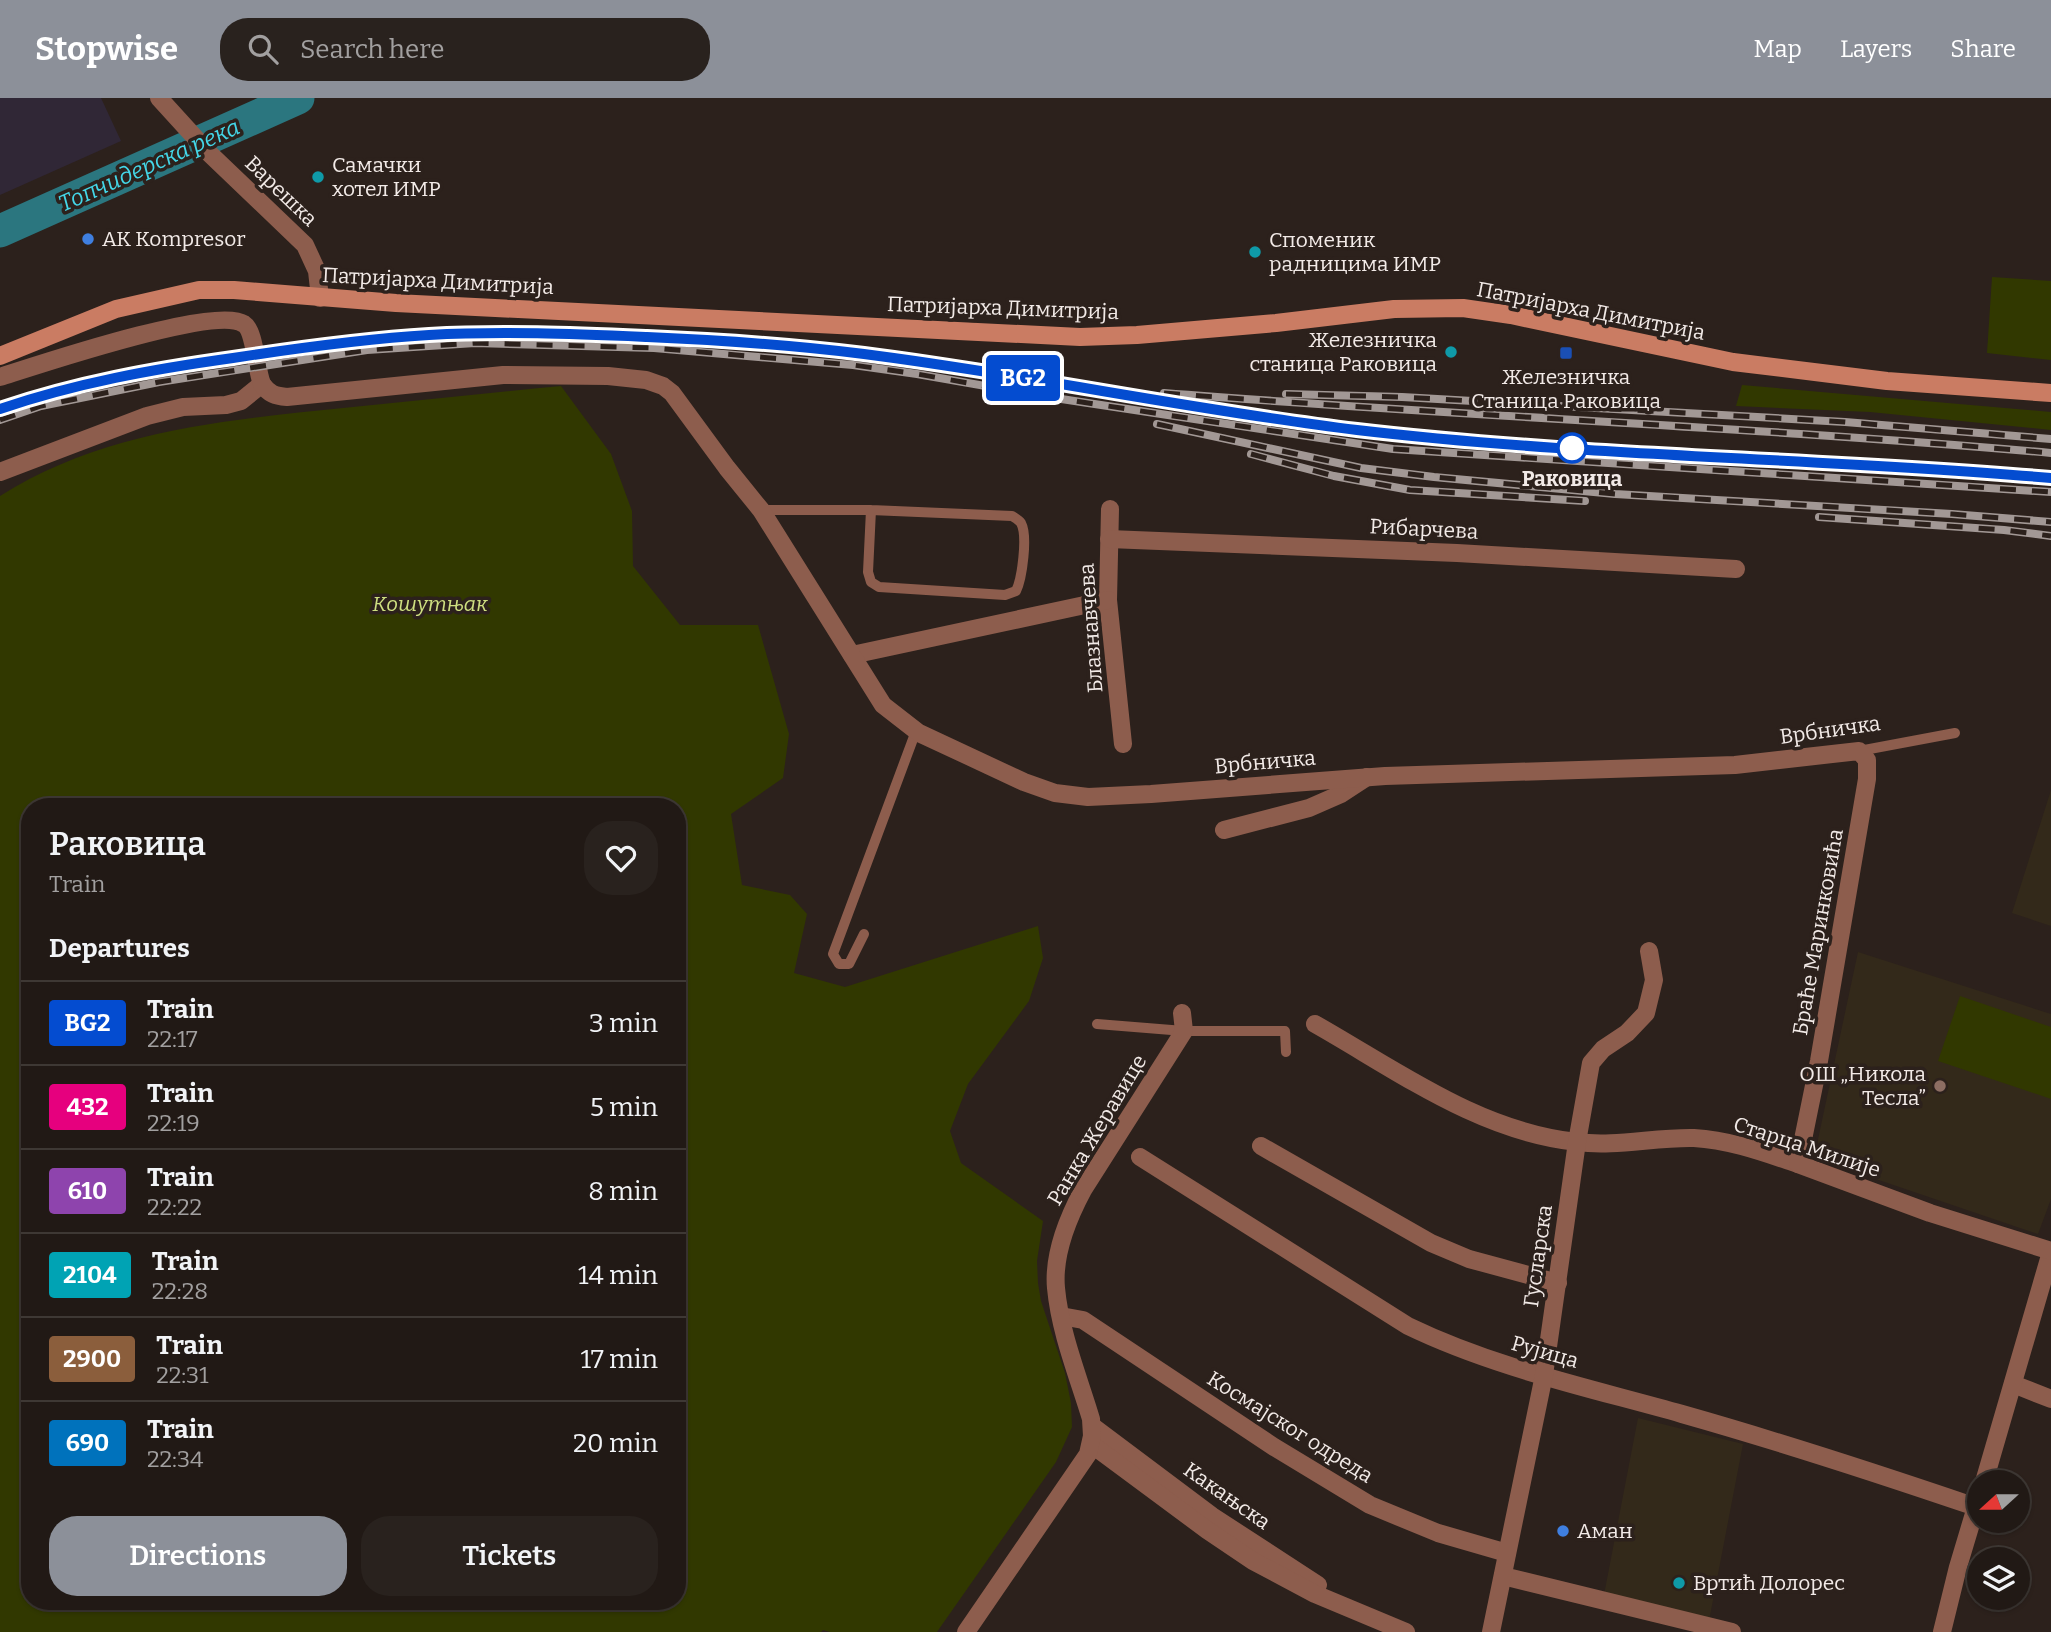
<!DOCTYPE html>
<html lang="en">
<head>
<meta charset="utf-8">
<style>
  :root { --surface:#211915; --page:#29221e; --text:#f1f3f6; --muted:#a2a0a0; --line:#3e3834; --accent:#8c9099 }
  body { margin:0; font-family:Bitter,serif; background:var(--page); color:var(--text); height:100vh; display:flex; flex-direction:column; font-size:26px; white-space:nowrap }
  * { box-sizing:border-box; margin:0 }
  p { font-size:23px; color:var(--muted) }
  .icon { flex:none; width:38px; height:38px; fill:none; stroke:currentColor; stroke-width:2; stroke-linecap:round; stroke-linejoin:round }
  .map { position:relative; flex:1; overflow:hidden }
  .sheet { position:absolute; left:21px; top:700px; width:665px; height:812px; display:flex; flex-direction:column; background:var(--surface); border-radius:28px; box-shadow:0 2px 5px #0004,0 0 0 2px var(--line) }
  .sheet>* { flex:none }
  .badge { padding:0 14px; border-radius:5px; font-size:24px; line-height:46px }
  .needle { width:46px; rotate:249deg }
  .tools { position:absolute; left:1967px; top:1372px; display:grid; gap:14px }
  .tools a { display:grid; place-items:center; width:63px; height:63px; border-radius:50%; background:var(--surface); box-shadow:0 2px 5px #0004,0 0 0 2px var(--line); font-size:35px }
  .map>.badge { position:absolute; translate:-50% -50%; box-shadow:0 0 0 4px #fff }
  h2 { padding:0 28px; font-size:26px; line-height:63px }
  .round { display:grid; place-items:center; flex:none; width:74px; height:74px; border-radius:28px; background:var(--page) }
  .summary { display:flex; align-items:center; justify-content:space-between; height:119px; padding:0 28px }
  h1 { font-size:33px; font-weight:600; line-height:52px }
  .primary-button { display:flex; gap:14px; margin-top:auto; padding:14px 28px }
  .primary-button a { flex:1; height:80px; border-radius:28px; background:var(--accent); color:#fff; font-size:28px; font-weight:600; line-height:80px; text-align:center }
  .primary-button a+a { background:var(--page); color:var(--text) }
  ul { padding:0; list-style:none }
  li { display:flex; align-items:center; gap:21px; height:84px; padding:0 28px; border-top:2px solid var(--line) }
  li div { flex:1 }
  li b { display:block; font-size:26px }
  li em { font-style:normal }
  li .badge { min-width:77px; font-weight:700; text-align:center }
  header { display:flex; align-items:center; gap:42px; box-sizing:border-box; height:98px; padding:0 35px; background:var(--accent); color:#fff }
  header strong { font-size:33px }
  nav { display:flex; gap:38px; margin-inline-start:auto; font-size:24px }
  .search { width:490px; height:63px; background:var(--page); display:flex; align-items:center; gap:18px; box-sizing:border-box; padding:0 24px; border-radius:28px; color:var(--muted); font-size:26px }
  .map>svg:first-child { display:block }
</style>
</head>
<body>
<header>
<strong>Stopwise</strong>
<div class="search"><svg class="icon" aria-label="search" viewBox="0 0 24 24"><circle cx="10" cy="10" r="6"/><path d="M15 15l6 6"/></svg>Search here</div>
<nav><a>Map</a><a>Layers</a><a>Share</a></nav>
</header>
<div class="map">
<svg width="2051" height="1534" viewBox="0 0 2051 1534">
  <rect width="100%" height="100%" fill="#2c211c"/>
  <!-- commercial -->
  <path fill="#302736" d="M0 0H101L121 43 0 97Z"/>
  <!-- education -->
  <g fill="#33291a">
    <path d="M2051 692V828L2012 815Z"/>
    <path d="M1858 854 2051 916V1101L2038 1136 1814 1060Z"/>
    <path d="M1638 1320 1743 1346 1708 1528 1603 1502Z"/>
  </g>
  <!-- green -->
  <g fill="#313800" fill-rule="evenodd">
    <path d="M1992 179 2051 183V262L1987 255Z"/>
    <path d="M1742 287 2051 314V332L1870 314 1736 308Z"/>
    <path d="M561 288 611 356 632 413 633 468 680 527H758L789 636 783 680 731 716 742 787 790 797 807 816 794 875 845 889 1038 828 1043 860 1029 903 968 986 950 1033 961 1065 1043 1123 1037 1163 1038 1185 1041 1203 1065 1275 1071 1305 1072 1329 1056 1364 937 1534H830L823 1532 821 1534H0V398C102 333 225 322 343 310 416 303 489 295 561 288ZM30 709H677V1503H30Z"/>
    <path d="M1960 898 2051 929V1001L1938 963Z"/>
  </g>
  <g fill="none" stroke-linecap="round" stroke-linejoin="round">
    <!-- river -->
    <path stroke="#2b767f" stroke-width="33" d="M0 133 298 0"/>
    <!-- service -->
    <g stroke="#8d5d4d" stroke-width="10">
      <path d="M761 412H871L1012 418C1015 420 1019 422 1021 425 1028 438 1022 481 1016 493L1005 497 879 489 871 484 868 474 871 412"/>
      <path d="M1859 653 1955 635"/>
      <path d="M864 836 849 866H839L833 856 916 633"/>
      <path d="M1097 926 1184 933H1285L1286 954"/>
    </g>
    <!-- minor -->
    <g stroke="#8d5d4d" stroke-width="18">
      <path d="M0 374 147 318 183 309 226 307 241 303 262 286"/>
      <path d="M1110 411 1108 502 1123 646"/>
      <path d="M1109 441 1457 455 1736 471"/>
      <path d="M852 557 1108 502"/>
      <path d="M1224 732 1309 710 1341 696 1367 679"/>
      <path d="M1315 926C1398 973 1480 1034 1577 1044 1616 1049 1655 1039 1694 1040 1730 1042 1765 1055 1798 1066"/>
      <path d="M1261 1048 1431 1145 1469 1161 1558 1185"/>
      <path d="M1140 1059 1408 1228C1495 1270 1590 1290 1682 1316 1781 1344 1879 1376 1976 1409"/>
      <path d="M1061 1218 1083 1222 1274 1349 1370 1407 1438 1435 1507 1455"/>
      <path d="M2013 1286 2051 1301"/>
      <path d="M1092 1328 1212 1418 1318 1487"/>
      <path d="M1091 1346 1207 1432 1253 1463 1315 1496 1406 1534"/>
      <path d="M1984 1384 2051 1154"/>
      <path d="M1503 1478 1732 1534"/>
      <path d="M966 1534 1088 1356 1092 1338 1091 1321C1078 1278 1060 1234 1056 1190 1053 1157 1068 1120 1083 1092L1184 933 1182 915"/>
      <path d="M1491 1534 1544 1277 1577 1044 1591 965 1603 951 1627 935 1646 915 1654 882 1649 853"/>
      <path d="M1942 1534 1958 1469 1979 1399"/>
    </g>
    <!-- tertiary -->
    <g stroke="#8d5d4d" stroke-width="18">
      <path d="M159 0 210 56 305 147 317 173 320 200"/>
      <path d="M0 279C38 267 216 207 244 226 255 233 256 272 262 286 269 296 275 298 287 299L503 277 608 278 646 282 663 288 672 295 727 370 761 412 883 607 919 635 1024 684 1055 695 1088 699 1151 696 1385 678 1735 667 1859 653 1867 662V681L1819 963 1798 1066 1930 1115 2051 1153"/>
    </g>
    <!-- secondary -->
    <path stroke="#ca7c63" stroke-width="18" d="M0 258 116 211 199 192H234L396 205 1080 239 1137 237 1276 225 1394 211 1463 210 1511 217 1733 264 1887 283 2051 295"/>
    <!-- rail casing -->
    <g stroke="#a29895" stroke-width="8">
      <g id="rail">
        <path d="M489 235C613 235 737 241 860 255 1022 274 1181 311 1343 330 1578 358 1815 360 2051 380"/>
        <path d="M1164 295C1459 318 1756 329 2051 355"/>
        <path d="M1286 296 1402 299 1845 324 2051 341"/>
        <path d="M7 309C75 285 148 272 219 261 269 254 318 247 367 242"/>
        <path d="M0 322 41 308 159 284 367 252 475 245 654 250 853 267 917 276 1048 299 1393 351 2051 394"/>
        <path d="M1157 326 1361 370 1434 379 1615 396 1952 416 2051 424"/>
        <path d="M1251 356 1334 378 1410 392 1585 403"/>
        <path d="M1819 419 2004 432 2051 438"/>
      </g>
    </g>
    <!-- rail -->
    <use href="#rail" stroke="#2c211c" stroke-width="5" stroke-dasharray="16" stroke-linecap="butt"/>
  </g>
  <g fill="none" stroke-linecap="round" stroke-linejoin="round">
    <!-- line casing -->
    <g stroke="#fff" stroke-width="16">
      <path id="line" d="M0 311C76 285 154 271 233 260 298 250 363 241 429 237 502 233 574 236 647 239 719 242 792 247 864 256 1029 277 1192 312 1357 332 1587 359 1820 360 2051 380"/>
    </g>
    <!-- line -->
    <use href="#line" stroke="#044cd0" stroke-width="10"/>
  </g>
  <!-- markers -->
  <g fill="#0f9aa8" stroke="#2c211c" stroke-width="2.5">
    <circle cx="318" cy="79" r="7"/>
    <circle cx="1255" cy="154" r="7"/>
    <circle cx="1451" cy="254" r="7"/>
    <circle cx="1679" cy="1485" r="7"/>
  </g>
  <g fill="#3f7fe0" stroke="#2c211c" stroke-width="2.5">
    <circle cx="88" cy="141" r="7"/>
    <circle cx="1563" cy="1433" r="7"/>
  </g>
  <rect fill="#1a4fb4" stroke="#2c211c" stroke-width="2.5" x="1559" y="248" width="14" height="14" rx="3.5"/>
  <circle fill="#fff" stroke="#044cd0" stroke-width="3.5" cx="1572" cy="350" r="14"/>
  <circle fill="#8d6e63" stroke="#2c211c" stroke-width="2.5" cx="1940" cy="988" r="7"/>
  <g text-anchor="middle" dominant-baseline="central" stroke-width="7" stroke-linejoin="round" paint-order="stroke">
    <!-- poi labels -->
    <g font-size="21" fill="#f2eae7" stroke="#2c211c" text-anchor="start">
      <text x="332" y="67">Самачки<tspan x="332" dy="24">хотел ИМР</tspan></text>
      <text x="102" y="141">AK Kompresor</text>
      <text x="1269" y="142">Споменик<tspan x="1269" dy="24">радницима ИМР</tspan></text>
      <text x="1437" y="242" text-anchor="end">Железничка<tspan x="1437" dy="24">станица Раковица</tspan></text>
      <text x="1566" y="279" text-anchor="middle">Железничка<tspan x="1566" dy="24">Станица Раковица</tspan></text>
      <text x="1926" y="976" text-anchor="end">ОШ „Никола<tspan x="1926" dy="24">Тесла”</tspan></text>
      <text x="1577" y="1433">Аман</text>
      <text x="1693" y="1485">Вртић Долорес</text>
    </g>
    <!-- street labels -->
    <g font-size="21" fill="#f2eae7" stroke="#2c211c">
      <text transform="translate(281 93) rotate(44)">Варешка</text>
      <text transform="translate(438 183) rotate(3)">Патријарха Димитрија</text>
      <text transform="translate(1003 210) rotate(2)">Патријарха Димитрија</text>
      <text transform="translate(1591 213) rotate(11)">Патријарха Димитрија</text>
      <text transform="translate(1424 431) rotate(3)">Рибарчева</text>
      <text transform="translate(1091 530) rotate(-94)">Блазнавчева</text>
      <text transform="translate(1830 632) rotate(-8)">Врбничка</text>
      <text transform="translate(1265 664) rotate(-5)">Врбничка</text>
      <text transform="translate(1818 834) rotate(-80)">Браће Маринковића</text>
      <text transform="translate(1097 1032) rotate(-59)">Ранка Жеравице</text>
      <text transform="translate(1807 1049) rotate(18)">Старца Милије</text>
      <text transform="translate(1538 1158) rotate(-82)">Гусларска</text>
      <text transform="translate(1545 1254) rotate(16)">Рујица</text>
      <text transform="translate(1290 1329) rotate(32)">Космајског одреда</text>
      <text transform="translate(1227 1398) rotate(35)">Какањска</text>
    </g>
    <!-- stop labels -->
    <g font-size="21" font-weight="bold" fill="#f2eae7" stroke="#2c211c">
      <text x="1572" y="381">Раковица</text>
    </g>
    <!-- park labels -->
    <g font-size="21" font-style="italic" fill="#cedf80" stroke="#2c211c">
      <text x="430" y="506">Кошутњак</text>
    </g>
    <!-- water labels -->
    <g font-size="23" font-style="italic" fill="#44d6e7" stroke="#2c211c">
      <text transform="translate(149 67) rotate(-24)">Топчидерска река</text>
    </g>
  </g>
</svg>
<div class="tools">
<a><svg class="needle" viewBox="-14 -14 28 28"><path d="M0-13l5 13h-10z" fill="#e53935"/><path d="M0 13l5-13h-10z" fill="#a2a0a0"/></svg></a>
<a><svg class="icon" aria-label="layers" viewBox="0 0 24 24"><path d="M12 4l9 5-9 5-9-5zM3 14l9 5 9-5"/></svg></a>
</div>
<b class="badge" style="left:1023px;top:280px;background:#044cd0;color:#fff">BG2</b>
<section class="sheet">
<div class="summary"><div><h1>Раковица</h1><p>Train</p></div><a class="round"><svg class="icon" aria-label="heart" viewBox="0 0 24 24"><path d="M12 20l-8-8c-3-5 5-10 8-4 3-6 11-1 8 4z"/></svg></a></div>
<h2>Departures</h2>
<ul>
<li><span class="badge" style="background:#044cd0;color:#fff">BG2</span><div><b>Train</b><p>22:17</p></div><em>3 min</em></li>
<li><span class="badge" style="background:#e6007e;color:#fff">432</span><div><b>Train</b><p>22:19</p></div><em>5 min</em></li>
<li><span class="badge" style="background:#8e44ad;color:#fff">610</span><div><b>Train</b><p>22:22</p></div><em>8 min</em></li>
<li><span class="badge" style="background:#00a3b4;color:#fff">2104</span><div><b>Train</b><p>22:28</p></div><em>14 min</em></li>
<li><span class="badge" style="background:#8b5e3c;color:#fff">2900</span><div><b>Train</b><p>22:31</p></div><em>17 min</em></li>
<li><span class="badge" style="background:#0072bc;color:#fff">690</span><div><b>Train</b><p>22:34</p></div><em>20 min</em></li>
</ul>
<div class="primary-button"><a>Directions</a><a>Tickets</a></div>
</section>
</div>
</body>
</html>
